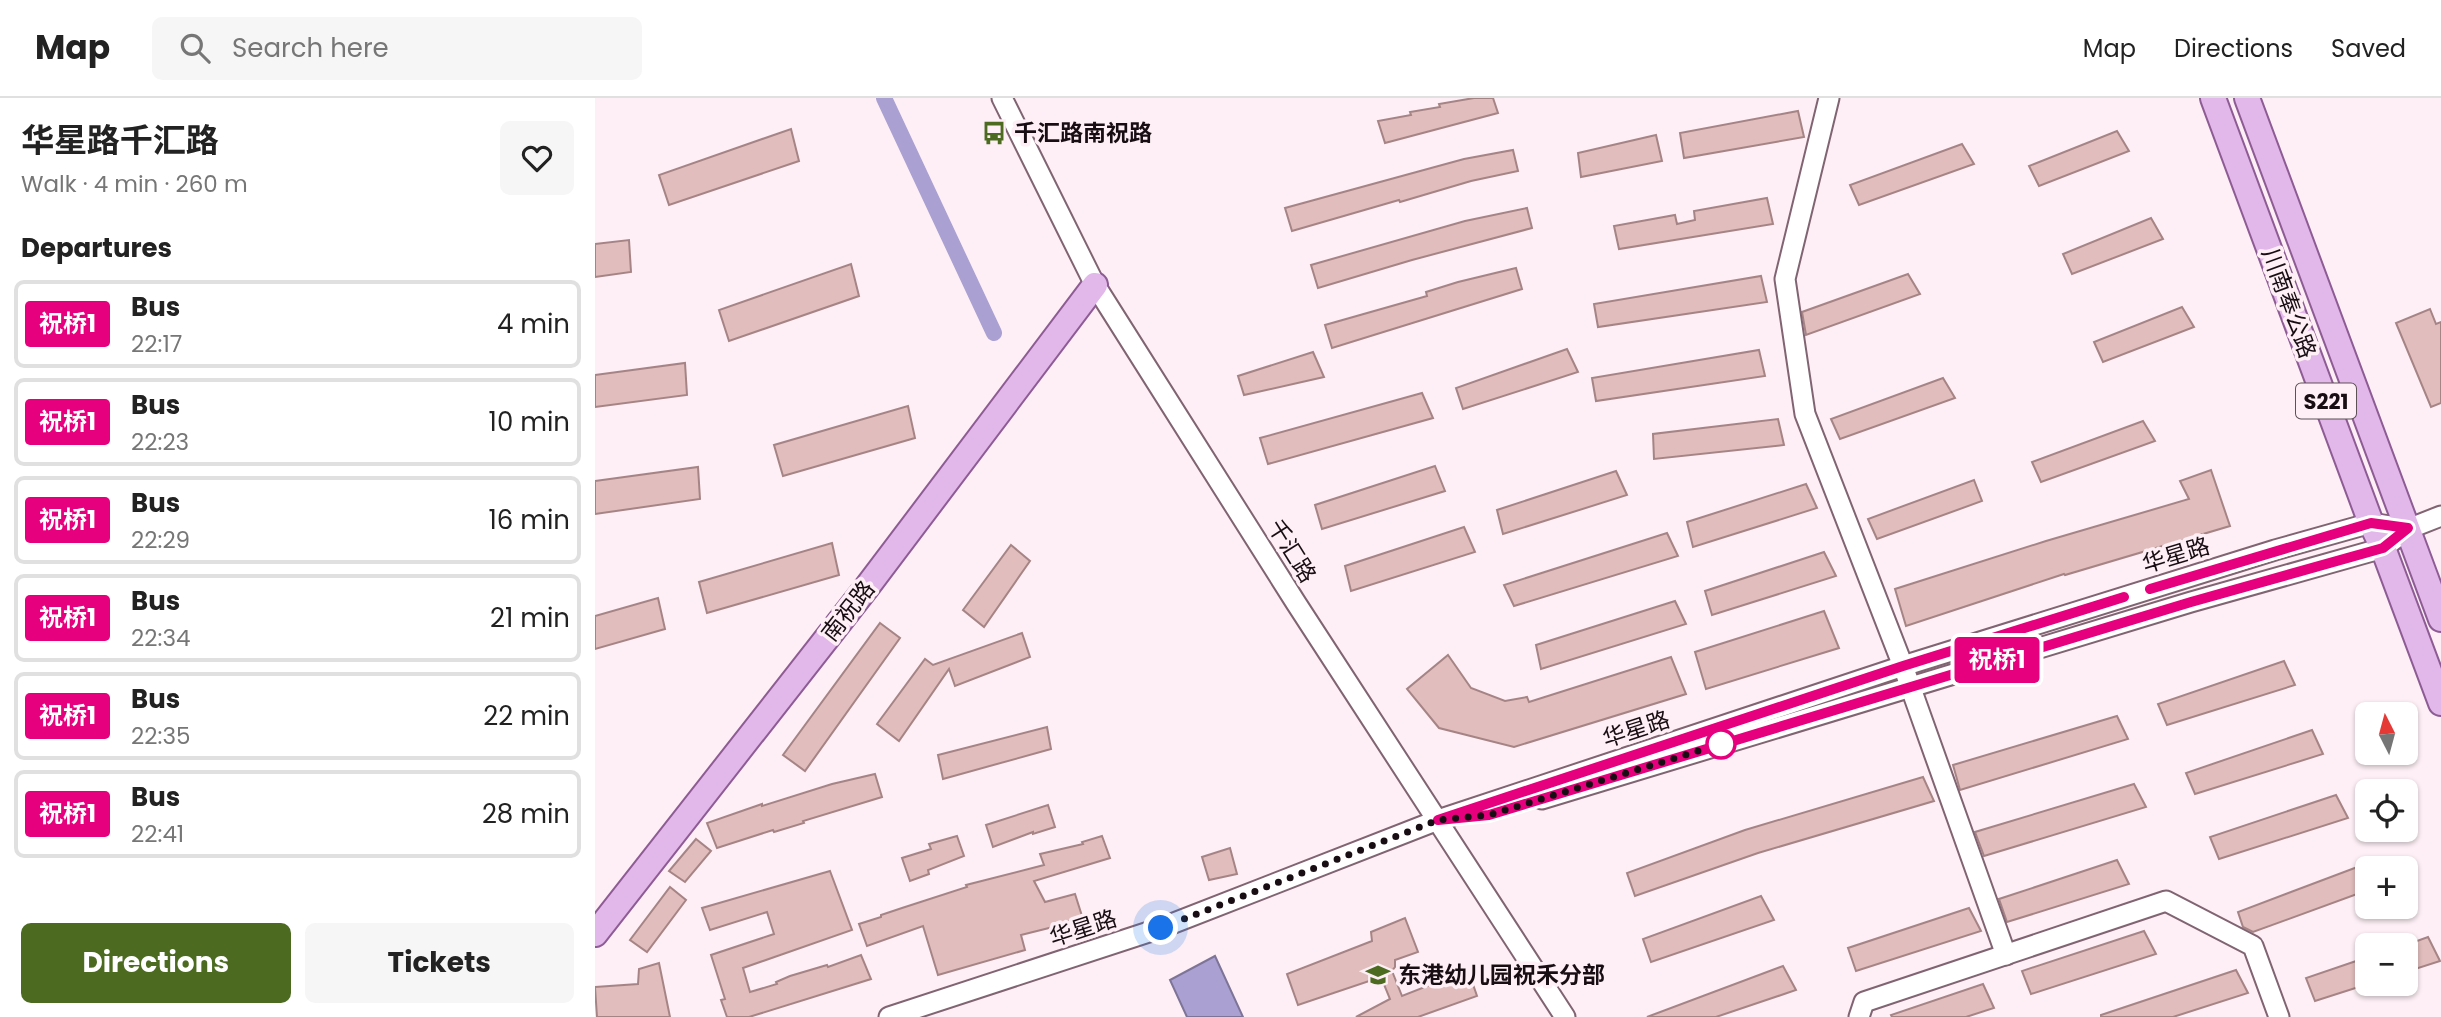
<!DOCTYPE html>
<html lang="en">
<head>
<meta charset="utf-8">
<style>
  :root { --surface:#fff; --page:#f6f6f6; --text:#222; --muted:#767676; --line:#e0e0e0; --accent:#4c6b20 }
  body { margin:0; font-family:Poppins,"Noto Sans SC",sans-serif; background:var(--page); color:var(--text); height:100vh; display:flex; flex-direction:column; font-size:26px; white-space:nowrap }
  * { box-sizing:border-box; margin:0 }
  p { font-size:23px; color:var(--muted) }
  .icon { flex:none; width:38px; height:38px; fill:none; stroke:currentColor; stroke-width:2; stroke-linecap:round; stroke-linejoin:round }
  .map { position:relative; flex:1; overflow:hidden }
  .drawer { display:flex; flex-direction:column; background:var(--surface); width:595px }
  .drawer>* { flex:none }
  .badge { padding:0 14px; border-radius:5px; font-size:24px; line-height:46px }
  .needle { width:46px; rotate:354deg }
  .fabs { position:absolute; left:1760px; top:604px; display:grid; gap:14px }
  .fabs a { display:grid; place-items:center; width:63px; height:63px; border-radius:10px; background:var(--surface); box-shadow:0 2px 5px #0004; font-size:35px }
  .you { position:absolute; width:35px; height:35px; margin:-18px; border:5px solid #fff; border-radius:50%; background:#1a73e8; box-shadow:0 0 0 10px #1a73e833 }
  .map>.badge { position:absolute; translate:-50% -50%; box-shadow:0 0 0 4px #fff }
  h2 { padding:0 21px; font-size:26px; line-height:63px }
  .round { display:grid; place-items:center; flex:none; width:74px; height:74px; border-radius:10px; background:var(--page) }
  .summary { display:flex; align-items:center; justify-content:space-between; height:119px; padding:0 21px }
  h1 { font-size:33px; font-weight:700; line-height:52px }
  .button { display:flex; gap:14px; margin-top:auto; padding:14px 21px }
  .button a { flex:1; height:80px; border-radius:10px; background:var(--accent); color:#fff; font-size:28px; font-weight:700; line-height:80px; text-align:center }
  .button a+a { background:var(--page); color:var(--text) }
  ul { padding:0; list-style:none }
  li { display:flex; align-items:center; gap:21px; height:88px; margin:0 14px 10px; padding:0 7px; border:4px solid var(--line); border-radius:10px }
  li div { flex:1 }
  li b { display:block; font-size:26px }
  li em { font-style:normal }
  li .badge { min-width:77px; font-weight:700; text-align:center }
  header { display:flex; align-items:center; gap:42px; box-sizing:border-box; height:98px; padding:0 35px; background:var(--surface); border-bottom:2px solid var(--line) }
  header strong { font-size:33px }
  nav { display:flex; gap:38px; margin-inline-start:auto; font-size:24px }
  .search { width:490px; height:63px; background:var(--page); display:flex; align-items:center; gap:18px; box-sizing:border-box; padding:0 24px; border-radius:10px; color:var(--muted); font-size:26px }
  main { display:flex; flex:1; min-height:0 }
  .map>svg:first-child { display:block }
</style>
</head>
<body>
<header>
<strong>Map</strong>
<div class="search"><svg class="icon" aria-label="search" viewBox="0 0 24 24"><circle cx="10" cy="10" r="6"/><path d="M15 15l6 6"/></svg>Search here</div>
<nav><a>Map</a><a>Directions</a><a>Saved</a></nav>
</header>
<main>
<section class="drawer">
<div class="summary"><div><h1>华星路千汇路</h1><p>Walk · 4 min · 260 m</p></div><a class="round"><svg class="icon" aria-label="heart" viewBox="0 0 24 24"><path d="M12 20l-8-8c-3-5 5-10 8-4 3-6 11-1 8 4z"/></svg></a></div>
<h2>Departures</h2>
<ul>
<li><span class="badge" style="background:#e6007e;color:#fff">祝桥1</span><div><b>Bus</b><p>22:17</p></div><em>4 min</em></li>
<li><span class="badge" style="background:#e6007e;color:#fff">祝桥1</span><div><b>Bus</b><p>22:23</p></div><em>10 min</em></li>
<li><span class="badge" style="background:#e6007e;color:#fff">祝桥1</span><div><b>Bus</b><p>22:29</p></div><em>16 min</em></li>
<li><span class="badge" style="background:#e6007e;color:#fff">祝桥1</span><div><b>Bus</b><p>22:34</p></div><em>21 min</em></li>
<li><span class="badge" style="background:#e6007e;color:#fff">祝桥1</span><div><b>Bus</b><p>22:35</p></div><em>22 min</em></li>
<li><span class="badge" style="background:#e6007e;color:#fff">祝桥1</span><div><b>Bus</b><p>22:41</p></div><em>28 min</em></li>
</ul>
<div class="button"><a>Directions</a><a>Tickets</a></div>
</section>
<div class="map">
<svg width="1846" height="919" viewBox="0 0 1846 919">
  <rect width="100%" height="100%" fill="#fdeff5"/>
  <!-- water -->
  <path fill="#aaa0d1" stroke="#7e7498" stroke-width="2" d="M620 858 648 919H592L575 882Z"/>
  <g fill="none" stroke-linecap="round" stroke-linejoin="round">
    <!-- canal -->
    <path stroke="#aaa0d1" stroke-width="16" d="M289 0 399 235"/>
  </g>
  <!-- building -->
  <g fill="#e1bdbd" stroke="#a68485" stroke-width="2">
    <path d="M879 0H898L903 15 790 45 783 23 816 17 815 14 845 9 844 6Z"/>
    <path d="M1203 13 1209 39 1089 60 1085 35Z"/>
    <path d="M196 31 204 63 74 107 64 77Z"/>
    <path d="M1522 33 1534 53 1444 88 1434 68Z"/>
    <path d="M1061 37 1067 63 986 79 983 55Z"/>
    <path d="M1367 46 1379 66 1264 107 1255 87Z"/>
    <path d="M918 52 923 73 876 83 805 104 804 102 697 133 690 110 869 61Z"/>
    <path d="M1172 100 1178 126 1024 151 1019 128 1080 117 1082 126 1100 122 1099 113Z"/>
    <path d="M932 110 937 130 817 162 723 190 716 167 870 123Z"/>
    <path d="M1556 120 1568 141 1477 176 1468 156Z"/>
    <path d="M34 142 36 174 0 179V146Z"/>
    <path d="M256 166 264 198 134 243 124 212Z"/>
    <path d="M921 170 927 191 737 250 730 227 832 198 831 194 863 184Z"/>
    <path d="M1313 176 1325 196 1211 237 1207 214Z"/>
    <path d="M1166 178 1172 204 1003 229 999 206Z"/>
    <path d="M1587 209 1599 229 1508 264 1499 244Z"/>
    <path d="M1835 211 1841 226 1846 224V305L1836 309 1801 225Z"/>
    <path d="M972 251 983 274 868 311 861 290Z"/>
    <path d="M1164 252 1170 278 1001 303 997 280Z"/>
    <path d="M718 254 729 279 649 297 643 278Z"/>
    <path d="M90 265 92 297 0 309V277Z"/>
    <path d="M1348 280 1360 300 1245 341 1236 321Z"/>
    <path d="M827 295 838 320 673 366 665 340Z"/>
    <path d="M313 308 320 340 188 378 179 347Z"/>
    <path d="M1183 321 1189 347 1059 361 1058 336Z"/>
    <path d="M1548 323 1560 343 1446 384 1437 364Z"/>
    <path d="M840 368 850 393 727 431 720 407Z"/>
    <path d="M103 369 105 401 0 416V383Z"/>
    <path d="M1616 372 1635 428 1470 477 1469 476 1311 528 1300 491 1451 443 1594 401 1585 383Z"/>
    <path d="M1021 373 1032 397 908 436 902 412Z"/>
    <path d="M1379 382 1387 403 1282 441 1273 421Z"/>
    <path d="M1211 386 1222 410 1098 449 1092 424Z"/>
    <path d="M869 429 880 454 756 493 750 468Z"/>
    <path d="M1072 435 1083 458 919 508 909 487Z"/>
    <path d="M237 445 244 477 112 515 104 484Z"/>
    <path d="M416 447 435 463 389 529 368 512Z"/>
    <path d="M1229 454 1241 478 1117 517 1110 493Z"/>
    <path d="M63 500 70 531 0 551V518Z"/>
    <path d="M1080 503 1091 526 946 571 941 547Z"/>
    <path d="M1229 513 1244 550 1111 591 1100 554Z"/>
    <path d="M285 525 305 540 210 673 188 657Z"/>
    <path d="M427 535 435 559 360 588 354 571 304 643 282 626 330 561 338 567Z"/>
    <path d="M853 557 876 590 910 603 932 599 934 604 1076 559 1091 596 919 649 844 630 812 591Z"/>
    <path d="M1689 563 1700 587 1572 627 1563 606Z"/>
    <path d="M1522 618 1533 641 1365 692 1358 667Z"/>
    <path d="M452 629 456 651 348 681 343 657Z"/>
    <path d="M1717 632 1728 656 1600 696 1591 675Z"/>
    <path d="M280 676 287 699 208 723 209 725 179 734 178 732 122 750 112 725 167 706V708L237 686Z"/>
    <path d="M1328 679 1339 703 1163 755 1040 798 1032 775 1150 732Z"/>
    <path d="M1539 686 1551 709 1389 758 1380 734Z"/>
    <path d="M1741 697 1753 720 1624 761 1615 739Z"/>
    <path d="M453 707 460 729 438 736V734L398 749 391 727Z"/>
    <path d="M362 738 369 758 333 772 334 776 315 783 307 760 336 751 334 746Z"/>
    <path d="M507 738 515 760 439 783 450 804 480 796 487 818 462 828 426 837 430 852 343 877 328 828 272 848 264 826 286 819V817L307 810 372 789 371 787 449 767 445 756 488 746 487 744Z"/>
    <path d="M101 741 116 753 90 784 74 773Z"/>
    <path d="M635 750 642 776 614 782 607 759Z"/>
    <path d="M1522 762 1534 786 1412 824 1404 801Z"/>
    <path d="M1773 765V792L1658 834 1648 829 1643 814Z"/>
    <path d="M235 773 257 832 148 870 155 894 182 886 181 884 195 878 232 867 233 869 266 857 276 881 154 919H132L126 902 130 901 116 857 179 836 172 814 115 832 107 810Z"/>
    <path d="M75 789 91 802 52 854 35 842Z"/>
    <path d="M1166 798 1179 822 1056 864 1048 841Z"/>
    <path d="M1374 810 1386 833 1261 873 1253 850Z"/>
    <path d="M810 820 823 854 800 862V869L797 873 807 898 873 872 882 898 823 919H761L795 901 786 879 703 907 692 876 777 843 776 834Z"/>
    <path d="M1549 833 1561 856 1436 896 1427 873Z"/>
    <path d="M1833 839 1845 863 1811 874V847Z"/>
    <path d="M1773 859V886L1720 903 1711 880Z"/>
    <path d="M64 865 75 919H2L0 889 43 886 44 871Z"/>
    <path d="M1188 868 1201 892 1121 919H1052Z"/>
    <path d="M1641 872 1653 895 1578 919H1506V917Z"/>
    <path d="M1388 886 1399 910 1371 919H1297L1296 917Z"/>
  </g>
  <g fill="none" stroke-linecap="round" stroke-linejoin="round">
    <!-- minor casing -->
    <g stroke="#816471" stroke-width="23">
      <g id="minor">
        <path d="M407 0 500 187 701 505 970 919"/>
        <path d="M1234 0 1190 181 1210 316 1308 568 1411 857"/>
        <path d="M947 701 1596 504 1788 450 1813 431 1846 418"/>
        <path d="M294 919 566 830 843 722 1308 568 1680 452 1776 425 1813 431"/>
        <path d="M1264 919 1269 904 1571 803 1658 848 1684 919"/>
      </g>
    </g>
    <!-- major casing -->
    <g stroke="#8e5c94" stroke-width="28">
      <g id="major">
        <path d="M1618 0 1776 425 1788 450 1846 605"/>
        <path d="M1652 0 1846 521"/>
        <path d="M0 836 272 489 500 187"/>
      </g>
    </g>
    <!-- minor -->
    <use href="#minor" stroke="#fff" stroke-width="19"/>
    <!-- major -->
    <use href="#major" stroke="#e2b7e9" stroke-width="24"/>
  </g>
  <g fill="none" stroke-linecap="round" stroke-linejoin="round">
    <!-- line casing -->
    <g stroke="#fff" stroke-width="16">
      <path id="line" d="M1529 499 1308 568 843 722 894 717 1596 504 1788 450 1813 430 1776 425 1555 491"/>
    </g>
    <!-- line -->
    <use href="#line" stroke="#e6007e" stroke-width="10"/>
    <!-- walk -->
    <path stroke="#180d12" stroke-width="7" stroke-dasharray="0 12.6" d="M566 830 843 722 894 717 1126 646"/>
  </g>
  <!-- icons -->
  <defs>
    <g id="bus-bare" transform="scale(1.89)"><path d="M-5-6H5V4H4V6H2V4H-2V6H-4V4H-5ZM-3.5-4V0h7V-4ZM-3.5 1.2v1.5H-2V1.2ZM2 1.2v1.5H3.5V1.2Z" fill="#4c6b20" stroke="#fdeff5" stroke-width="2.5" paint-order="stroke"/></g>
    <g id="school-bare" transform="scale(1.89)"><path d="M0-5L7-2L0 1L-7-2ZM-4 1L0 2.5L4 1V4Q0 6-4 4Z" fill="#4c6b20" stroke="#fdeff5" stroke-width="2.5" paint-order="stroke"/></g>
  </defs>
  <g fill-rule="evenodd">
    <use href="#bus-bare" x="399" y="35"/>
    <use href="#school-bare" x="783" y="877"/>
  </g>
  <!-- markers -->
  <circle fill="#fff" stroke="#e6007e" stroke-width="3.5" cx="1126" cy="646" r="14"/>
  <g text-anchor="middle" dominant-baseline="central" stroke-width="7" stroke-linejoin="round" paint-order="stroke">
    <!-- shield labels -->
    <rect fill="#fdeff5" stroke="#5d5156" stroke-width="2" x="1701" y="285.5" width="60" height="35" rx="5"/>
    <g font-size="21" font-weight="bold" fill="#180d12">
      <text x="1731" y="303">S221</text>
    </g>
    <!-- poi labels -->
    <g font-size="23" font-weight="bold" fill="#180d12" stroke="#fdeff5" text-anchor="start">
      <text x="419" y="35">千汇路南祝路</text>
      <text x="803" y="877">东港幼儿园祝禾分部</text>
    </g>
    <!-- street labels -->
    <g font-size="23" fill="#180d12" stroke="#fdeff5">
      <text transform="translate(1694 205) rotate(70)">川南奉公路</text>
      <text transform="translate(697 453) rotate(58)">千汇路</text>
      <text transform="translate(1581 457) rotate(-17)">华星路</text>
      <text transform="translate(253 513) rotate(-52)">南祝路</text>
      <text transform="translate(1041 631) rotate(-18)">华星路</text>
      <text transform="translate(488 830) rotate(-18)">华星路</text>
    </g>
  </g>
</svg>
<div class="fabs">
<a><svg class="needle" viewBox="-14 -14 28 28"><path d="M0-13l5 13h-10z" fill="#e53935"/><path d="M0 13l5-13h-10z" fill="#767676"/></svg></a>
<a><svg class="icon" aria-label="locate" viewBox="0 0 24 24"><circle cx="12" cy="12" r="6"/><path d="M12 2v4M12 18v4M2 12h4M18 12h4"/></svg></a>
<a>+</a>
<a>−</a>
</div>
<div class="you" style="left:566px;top:830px"></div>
<b class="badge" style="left:1402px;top:562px;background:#e6007e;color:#fff">祝桥1</b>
</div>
</main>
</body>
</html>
